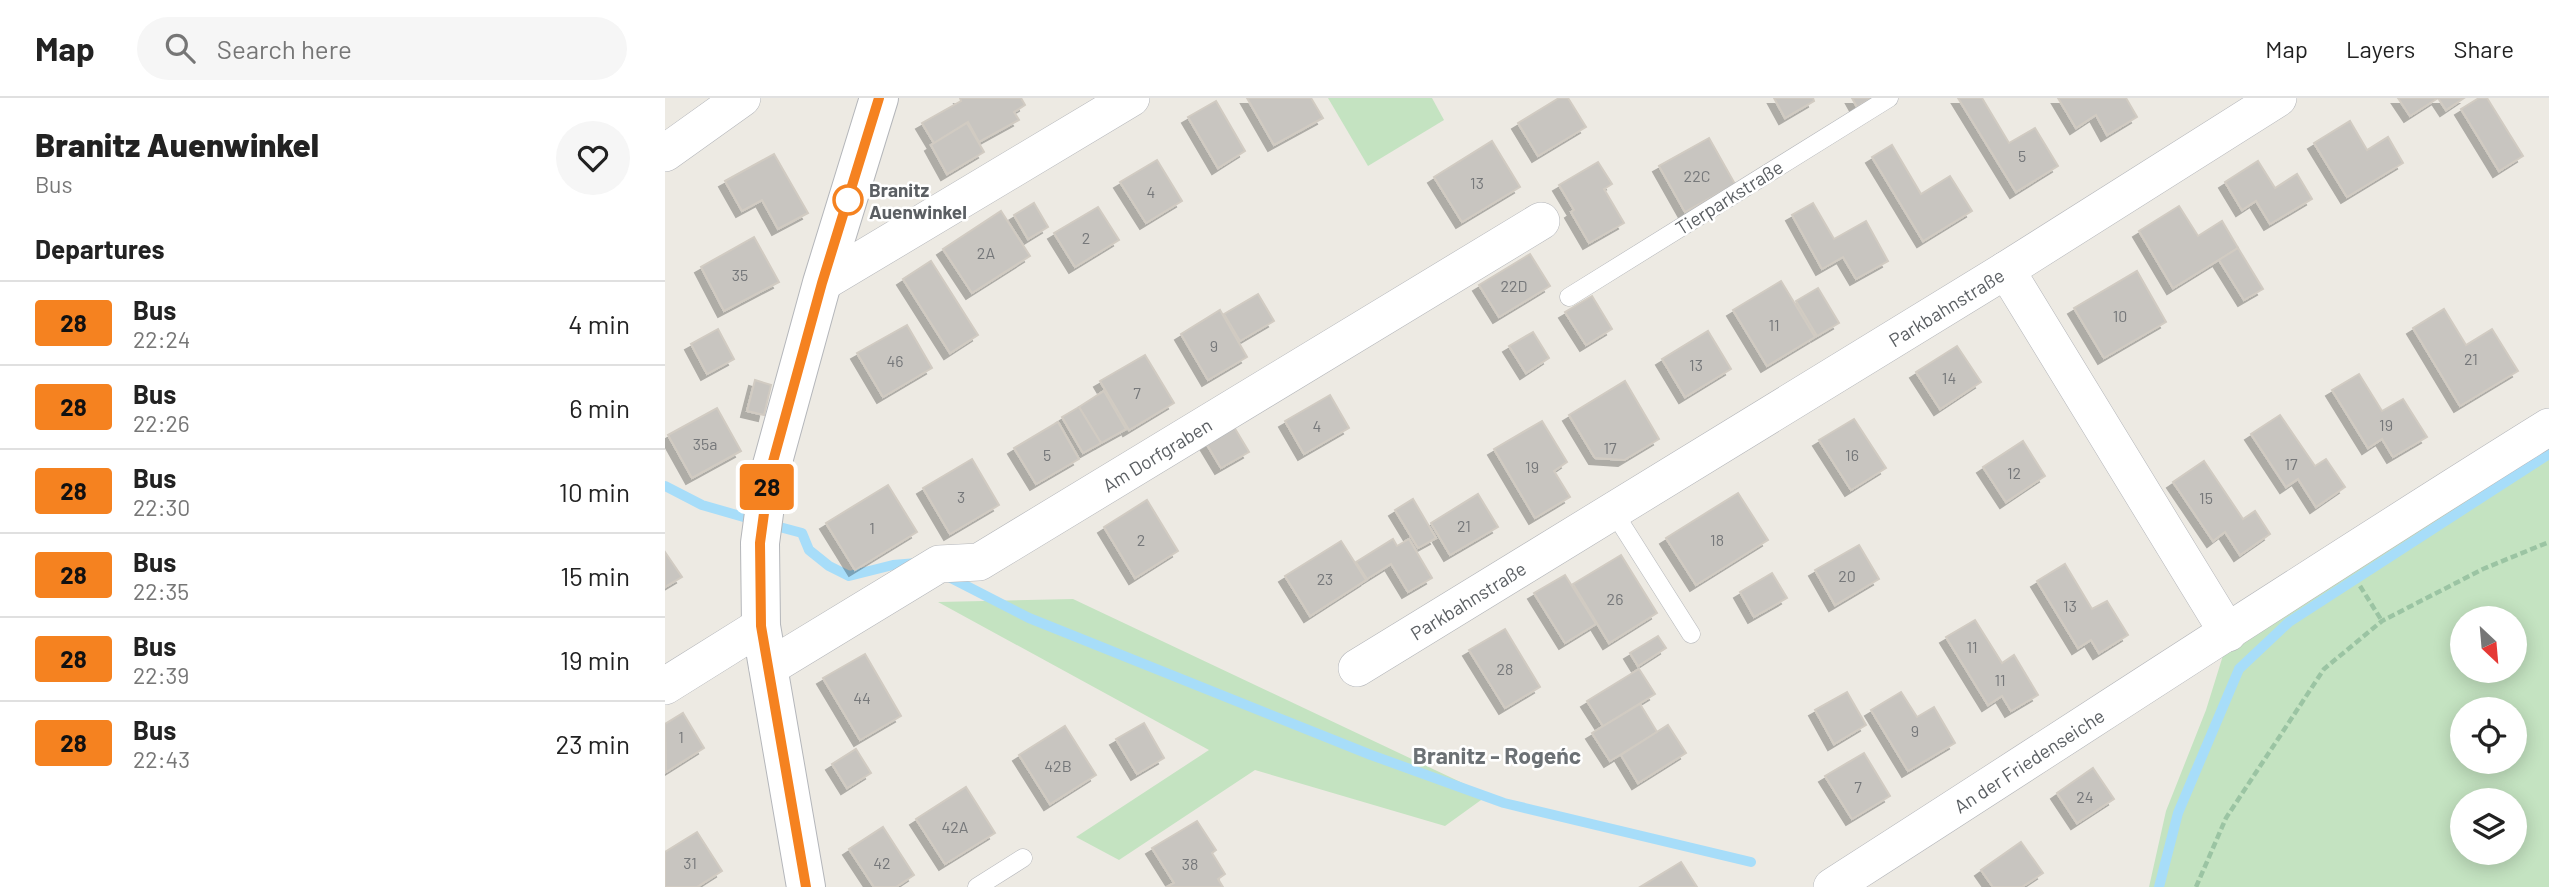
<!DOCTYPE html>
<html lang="en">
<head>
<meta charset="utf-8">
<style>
  :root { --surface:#fff; --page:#f6f6f6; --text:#222; --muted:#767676; --line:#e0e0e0 }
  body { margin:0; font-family:Barlow,sans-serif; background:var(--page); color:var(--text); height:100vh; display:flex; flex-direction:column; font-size:26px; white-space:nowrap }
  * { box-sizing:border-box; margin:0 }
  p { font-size:23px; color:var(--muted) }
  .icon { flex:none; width:38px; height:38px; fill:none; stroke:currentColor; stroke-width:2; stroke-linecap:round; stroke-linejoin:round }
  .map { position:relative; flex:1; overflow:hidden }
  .side { display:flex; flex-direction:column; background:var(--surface); width:665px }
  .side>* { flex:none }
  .badge { padding:0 14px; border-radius:5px; font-size:24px; line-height:46px }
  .needle { width:46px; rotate:154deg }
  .tools { position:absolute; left:1785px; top:508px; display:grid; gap:14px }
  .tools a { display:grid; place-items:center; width:77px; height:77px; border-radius:50%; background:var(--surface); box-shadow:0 4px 18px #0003; font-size:35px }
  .map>.badge { position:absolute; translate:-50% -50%; box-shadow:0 0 0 4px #fff }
  h2 { padding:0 35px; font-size:26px; line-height:63px }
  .round { display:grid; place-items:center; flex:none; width:74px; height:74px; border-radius:37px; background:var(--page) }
  .head { display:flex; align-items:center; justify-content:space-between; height:119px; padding:0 35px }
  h1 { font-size:33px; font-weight:800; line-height:52px }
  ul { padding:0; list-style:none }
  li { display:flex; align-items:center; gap:21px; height:84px; padding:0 35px; border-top:2px solid var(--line) }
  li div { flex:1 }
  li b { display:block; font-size:26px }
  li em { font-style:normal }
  li .badge { min-width:77px; font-weight:700; text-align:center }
  header { display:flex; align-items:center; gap:42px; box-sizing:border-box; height:98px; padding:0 35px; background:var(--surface); border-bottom:2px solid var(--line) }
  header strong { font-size:33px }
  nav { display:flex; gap:38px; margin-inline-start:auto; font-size:24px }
  .search { width:490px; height:63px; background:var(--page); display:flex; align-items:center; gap:18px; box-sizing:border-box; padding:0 24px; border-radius:38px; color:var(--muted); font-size:26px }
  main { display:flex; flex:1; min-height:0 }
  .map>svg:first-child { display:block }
</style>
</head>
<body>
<header>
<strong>Map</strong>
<div class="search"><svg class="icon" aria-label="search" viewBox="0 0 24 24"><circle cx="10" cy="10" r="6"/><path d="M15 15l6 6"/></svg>Search here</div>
<nav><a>Map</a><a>Layers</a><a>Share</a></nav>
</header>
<main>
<section class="side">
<div class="head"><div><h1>Branitz Auenwinkel</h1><p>Bus</p></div><a class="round"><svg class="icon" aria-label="heart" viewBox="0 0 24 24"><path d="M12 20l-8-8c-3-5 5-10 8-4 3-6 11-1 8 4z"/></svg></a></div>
<h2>Departures</h2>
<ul>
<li><span class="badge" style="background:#f58220;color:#111">28</span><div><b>Bus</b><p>22:24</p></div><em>4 min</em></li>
<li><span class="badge" style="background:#f58220;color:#111">28</span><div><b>Bus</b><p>22:26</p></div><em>6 min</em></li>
<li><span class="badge" style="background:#f58220;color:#111">28</span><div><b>Bus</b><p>22:30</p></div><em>10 min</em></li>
<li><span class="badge" style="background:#f58220;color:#111">28</span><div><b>Bus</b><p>22:35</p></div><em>15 min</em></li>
<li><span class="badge" style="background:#f58220;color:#111">28</span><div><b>Bus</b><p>22:39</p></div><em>19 min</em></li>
<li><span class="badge" style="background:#f58220;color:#111">28</span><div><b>Bus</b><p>22:43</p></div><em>23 min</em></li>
</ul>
</section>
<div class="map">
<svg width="1884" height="789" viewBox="0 0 1884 789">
  <defs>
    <filter id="shadow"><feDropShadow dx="-6" dy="6" stdDeviation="0" flood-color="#0004"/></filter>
  </defs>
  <rect width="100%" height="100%" fill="#edeae3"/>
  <!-- green -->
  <g fill="#c4e3c1" fill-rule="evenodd">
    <path d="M663 0H767L779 22 703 68Z"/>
    <path d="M1884 346V789H1484L1501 713 1541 612 1560 551ZM1797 520H1850V572H1797ZM1797 611H1850V663H1797ZM1797 702H1850V754H1797Z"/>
    <path d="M408 501 823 697 780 728 590 672 454 762 411 739 544 652 273 504Z"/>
  </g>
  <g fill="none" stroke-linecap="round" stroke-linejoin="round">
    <!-- stream -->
    <g stroke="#a7ddf9" stroke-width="10">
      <path d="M0 388 37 407 89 422"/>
      <path d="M107 427 137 435 144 452 164 468 184 478 228 467 252 465"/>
      <path d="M284 479 364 520 706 657 839 705 1086 764"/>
      <path d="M1494 789 1513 715 1574 571 1624 524 1884 356"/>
    </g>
  </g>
  <!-- building -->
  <g fill="#c8c5c0" stroke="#d1cbc2" stroke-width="2" filter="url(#shadow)">
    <path d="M295 0H356L360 7 349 14 354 22 314 44 303 24 269 45 257 25 296 3Z"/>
    <path d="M582 0H646L658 20 609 47Z"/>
    <path d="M894 0H903L921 29 873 58 853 25Z"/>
    <path d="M1109 0H1148L1149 3 1120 20Z"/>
    <path d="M1187 0H1207L1192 9Z"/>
    <path d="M1293 0H1317L1344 45 1370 30 1393 68 1351 94Z"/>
    <path d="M1393 0H1461L1472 19 1442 37 1431 17 1411 30Z"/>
    <path d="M1733 0H1773L1745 18Z"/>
    <path d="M1773 0H1799L1781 12Z"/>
    <path d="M1814 0H1822L1858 58 1834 73 1796 11Z"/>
    <path d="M551 3 580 53 553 70 523 19Z"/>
    <path d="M1685 23 1702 52 1723 39 1738 65 1682 99 1649 45Z"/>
    <path d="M302 25 319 54 282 76 266 47Z"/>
    <path d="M1044 40 1070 86 1020 114 994 68Z"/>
    <path d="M827 43 855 89 797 124 769 79Z"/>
    <path d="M1227 47 1256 96 1285 78 1307 113 1258 143 1207 59Z"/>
    <path d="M109 56 143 115 113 131 97 102 77 113 60 83Z"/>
    <path d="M492 62 517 103 481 125 455 84Z"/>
    <path d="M1593 63 1610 90 1632 76 1647 101 1605 126 1591 103 1577 112 1560 84Z"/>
    <path d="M933 64 947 86 939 91 959 125 924 145 906 114 909 112 894 87Z"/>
    <path d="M369 105 383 129 363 141 349 117Z"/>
    <path d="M1148 105 1169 141 1201 123 1223 163 1191 181 1178 159 1157 171 1127 117Z"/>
    <path d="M1514 108 1533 138 1557 123 1573 150 1508 190 1474 133Z"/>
    <path d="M433 109 454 142 410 169 389 135Z"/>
    <path d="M336 113 365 158 307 195 278 151Z"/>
    <path d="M89 139 114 184 59 213 36 169Z"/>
    <path d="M1573 150 1598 191 1579 202 1554 162Z"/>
    <path d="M865 156 885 188 834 219 814 187Z"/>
    <path d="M266 163 313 237 285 255 238 181Z"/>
    <path d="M1472 173 1501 224 1439 260 1409 210Z"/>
    <path d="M1116 183 1150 239 1102 268 1068 212Z"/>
    <path d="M1153 190 1174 225 1152 238 1131 203Z"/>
    <path d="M593 196 609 223 575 243 559 216Z"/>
    <path d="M927 198 947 231 921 247 900 214Z"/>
    <path d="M1779 211 1801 247 1827 231 1853 273 1795 308 1748 230Z"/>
    <path d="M555 212 582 259 543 282 516 236Z"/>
    <path d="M242 227 267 270 218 299 192 255Z"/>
    <path d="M53 231 69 261 42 276 26 246Z"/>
    <path d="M1043 233 1066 271 1020 299 997 261Z"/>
    <path d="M868 234 884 260 861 275 844 248Z"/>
    <path d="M1292 248 1316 284 1275 311 1251 274Z"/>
    <path d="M480 257 509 305 464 332 435 283Z"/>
    <path d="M1694 276 1717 313 1738 301 1762 339 1728 359 1717 341 1703 350 1667 292Z"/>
    <path d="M90 282 106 287 99 317 82 313Z"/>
    <path d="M960 283 994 341 959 362 930 360 904 317Z"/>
    <path d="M439 293 461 331 436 345 414 309Z"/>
    <path d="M665 297 684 330 639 356 620 323Z"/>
    <path d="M414 309 436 345 418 355 397 319Z"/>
    <path d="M52 310 76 353 27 380 3 337Z"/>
    <path d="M1615 317 1650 368 1661 361 1680 389 1651 409 1633 381 1621 389 1586 336Z"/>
    <path d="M1189 321 1221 370 1186 392 1154 342Z"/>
    <path d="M877 323 902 364 889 373 905 399 870 420 829 351Z"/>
    <path d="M393 324 414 361 371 386 349 350Z"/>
    <path d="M566 324 584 354 556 370 538 340Z"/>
    <path d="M1358 343 1380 378 1341 404 1318 369Z"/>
    <path d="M307 361 334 407 285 436 258 390Z"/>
    <path d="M1539 363 1578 421 1590 413 1605 436 1575 457 1560 434 1548 443 1508 384Z"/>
    <path d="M223 387 252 434 190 472 161 425Z"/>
    <path d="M1073 395 1103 442 1031 487 1001 440Z"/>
    <path d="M813 396 833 429 785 457 766 425Z"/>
    <path d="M748 401 771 440 753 450 730 412Z"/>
    <path d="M482 402 513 453 470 480 439 429Z"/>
    <path d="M728 441 732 448 744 441 767 480 743 494 726 466 702 481 691 464Z"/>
    <path d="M676 443 701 482 645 518 620 478Z"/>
    <path d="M1194 447 1214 481 1170 507 1150 472Z"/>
    <path d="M0 454 17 479 0 489Z"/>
    <path d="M956 457 992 515 944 545 908 486Z"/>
    <path d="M1400 466 1427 511 1442 503 1463 537 1434 555 1426 542 1413 550 1372 483Z"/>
    <path d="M1107 475 1122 500 1089 519 1075 494Z"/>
    <path d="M900 477 931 526 900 545 869 495Z"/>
    <path d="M1310 522 1337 565 1349 557 1373 597 1346 613 1337 598 1323 607 1281 539Z"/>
    <path d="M840 531 875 589 840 610 804 552Z"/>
    <path d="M993 538 1001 550 973 568 965 555Z"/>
    <path d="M200 556 236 618 195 642 158 580Z"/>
    <path d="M974 571 990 596 938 628 922 603Z"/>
    <path d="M1182 594 1201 627 1169 646 1150 612Z"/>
    <path d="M1236 594 1252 619 1269 609 1290 645 1243 673 1206 612Z"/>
    <path d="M975 606 992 634 945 663 927 635Z"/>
    <path d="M18 615 39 650 1 674 0 626Z"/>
    <path d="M479 625 499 660 472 676 451 641Z"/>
    <path d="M1003 627 1021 655 973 685 956 657Z"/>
    <path d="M400 628 431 677 385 706 354 657Z"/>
    <path d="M191 651 206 675 182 690 167 666Z"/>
    <path d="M1199 655 1225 698 1187 721 1160 678Z"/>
    <path d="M1428 670 1449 701 1412 725 1392 695Z"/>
    <path d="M301 689 330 735 280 766 251 721Z"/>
    <path d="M532 723 551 752 547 755 560 776 553 781 558 789H502L509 785 487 750Z"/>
    <path d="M218 729 249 777 231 789H209L184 751Z"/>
    <path d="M32 734 57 773 32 789H0V754Z"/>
    <path d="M1356 744 1378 775 1357 789H1328L1316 772Z"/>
    <path d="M1016 764 1032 789H975Z"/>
  </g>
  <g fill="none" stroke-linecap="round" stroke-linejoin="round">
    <!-- service casing -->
    <g stroke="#b4b6ba" stroke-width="19">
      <g id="service">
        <path d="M904 199 1224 0"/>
        <path d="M948 413 1026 536"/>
        <path d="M312 789 358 760"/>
      </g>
    </g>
    <!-- minor casing -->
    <g stroke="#b4b6ba" stroke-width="38">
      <g id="minor">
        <path d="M0 55 77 0"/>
        <path d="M1341 172 1563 535"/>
        <path d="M157 185 466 0"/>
        <path id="s1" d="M103 570 274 466 314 464 876 123"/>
        <path id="s2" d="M692 570 1341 172 1613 0"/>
        <path d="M0 588 96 528"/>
        <path id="s3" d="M1167 789C1406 636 1643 479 1884 329"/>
      </g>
    </g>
    <!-- tertiary casing -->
    <g stroke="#b4b6ba" stroke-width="40">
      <path id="tertiary" d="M141 789 96 528 95 445 104 378 157 185 214 0"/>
    </g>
    <!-- path -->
    <g stroke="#9bc4a3" stroke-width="4.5" stroke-dasharray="7 3.5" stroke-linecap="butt">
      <path d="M1695 488 1717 523"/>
      <path d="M1531 789 1561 720 1659 571 1717 523 1818 471 1884 444"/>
    </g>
    <!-- service -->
    <use href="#service" stroke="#fff" stroke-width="18"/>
    <!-- minor -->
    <use href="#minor" stroke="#fff" stroke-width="37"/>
    <!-- tertiary -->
    <use href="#tertiary" stroke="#fff" stroke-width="38"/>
  </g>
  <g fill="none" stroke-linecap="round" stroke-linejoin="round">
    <!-- line casing -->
    <g stroke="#fff" stroke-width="16">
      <path id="line" d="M141 789 96 528 95 445 104 378 157 185 214 0"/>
    </g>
    <!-- line -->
    <use href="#line" stroke="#f58220" stroke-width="10"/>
  </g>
  <!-- markers -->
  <circle fill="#fff" stroke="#f58220" stroke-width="3.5" cx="183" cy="102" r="14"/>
  <g text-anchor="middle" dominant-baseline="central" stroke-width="5" stroke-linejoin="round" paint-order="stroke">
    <!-- number labels -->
    <g font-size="16" fill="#76787a">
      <text x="1357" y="57">5</text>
      <text x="1032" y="77">22C</text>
      <text x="812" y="84">13</text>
      <text x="486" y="93">4</text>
      <text x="421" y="139">2</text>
      <text x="321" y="154">2A</text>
      <text x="75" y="176">35</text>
      <text x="849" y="187">22D</text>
      <text x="1455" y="217">10</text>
      <text x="1109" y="226">11</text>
      <text x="549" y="247">9</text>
      <text x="1806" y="260">21</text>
      <text x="230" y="262">46</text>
      <text x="1031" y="266">13</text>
      <text x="1284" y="279">14</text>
      <text x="472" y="294">7</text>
      <text x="1721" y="326">19</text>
      <text x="652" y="327">4</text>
      <text x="40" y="345">35a</text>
      <text x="945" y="349">17</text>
      <text x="382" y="356">5</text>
      <text x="1187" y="356">16</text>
      <text x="1626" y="365">17</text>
      <text x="867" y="368">19</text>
      <text x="1349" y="374">12</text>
      <text x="296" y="398">3</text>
      <text x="1541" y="399">15</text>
      <text x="799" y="427">21</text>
      <text x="207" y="429">1</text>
      <text x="476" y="441">2</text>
      <text x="1052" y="441">18</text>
      <text x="1182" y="477">20</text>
      <text x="660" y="480">23</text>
      <text x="950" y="500">26</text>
      <text x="1405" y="507">13</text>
      <text x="1307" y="548">11</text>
      <text x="840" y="570">28</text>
      <text x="1335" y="581">11</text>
      <text x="197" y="599">44</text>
      <text x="1250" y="632">9</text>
      <text x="16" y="638">1</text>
      <text x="393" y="667">42B</text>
      <text x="1193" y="688">7</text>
      <text x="1420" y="698">24</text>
      <text x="290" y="728">42A</text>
      <text x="25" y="764">31</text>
      <text x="217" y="764">42</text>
      <text x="525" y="765">38</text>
    </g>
    <!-- stop labels -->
    <g font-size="19" font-weight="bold" fill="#5b5f63" stroke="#fff" text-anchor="start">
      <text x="204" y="91">Branitz<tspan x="204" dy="22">Auenwinkel</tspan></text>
    </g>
    <!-- street labels -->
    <g font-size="19" fill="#5b5f63" stroke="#fff">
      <text transform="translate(1064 99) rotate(-32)">Tierparkstraße</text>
      <text stroke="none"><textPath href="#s2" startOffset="691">Parkbahnstraße</textPath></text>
      <text stroke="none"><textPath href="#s1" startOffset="448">Am Dorfgraben</textPath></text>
      <text stroke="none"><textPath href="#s2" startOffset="130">Parkbahnstraße</textPath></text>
      <text stroke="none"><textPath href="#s3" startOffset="234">An der Friedenseiche</textPath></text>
    </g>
    <!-- quarter labels -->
    <g font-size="23" font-weight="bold" fill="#6c7175" stroke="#fff">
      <text x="832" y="657">Branitz - Rogeńc</text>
    </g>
  </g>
</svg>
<div class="tools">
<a><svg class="needle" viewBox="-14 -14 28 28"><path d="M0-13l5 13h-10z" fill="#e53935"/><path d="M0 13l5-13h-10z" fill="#767676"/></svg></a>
<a><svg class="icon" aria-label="locate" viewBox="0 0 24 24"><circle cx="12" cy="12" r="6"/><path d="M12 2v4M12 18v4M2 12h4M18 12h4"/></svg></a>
<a><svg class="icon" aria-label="layers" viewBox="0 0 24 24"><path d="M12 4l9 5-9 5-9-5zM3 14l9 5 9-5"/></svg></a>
</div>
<b class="badge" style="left:102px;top:389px;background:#f58220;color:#111">28</b>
</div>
</main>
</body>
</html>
